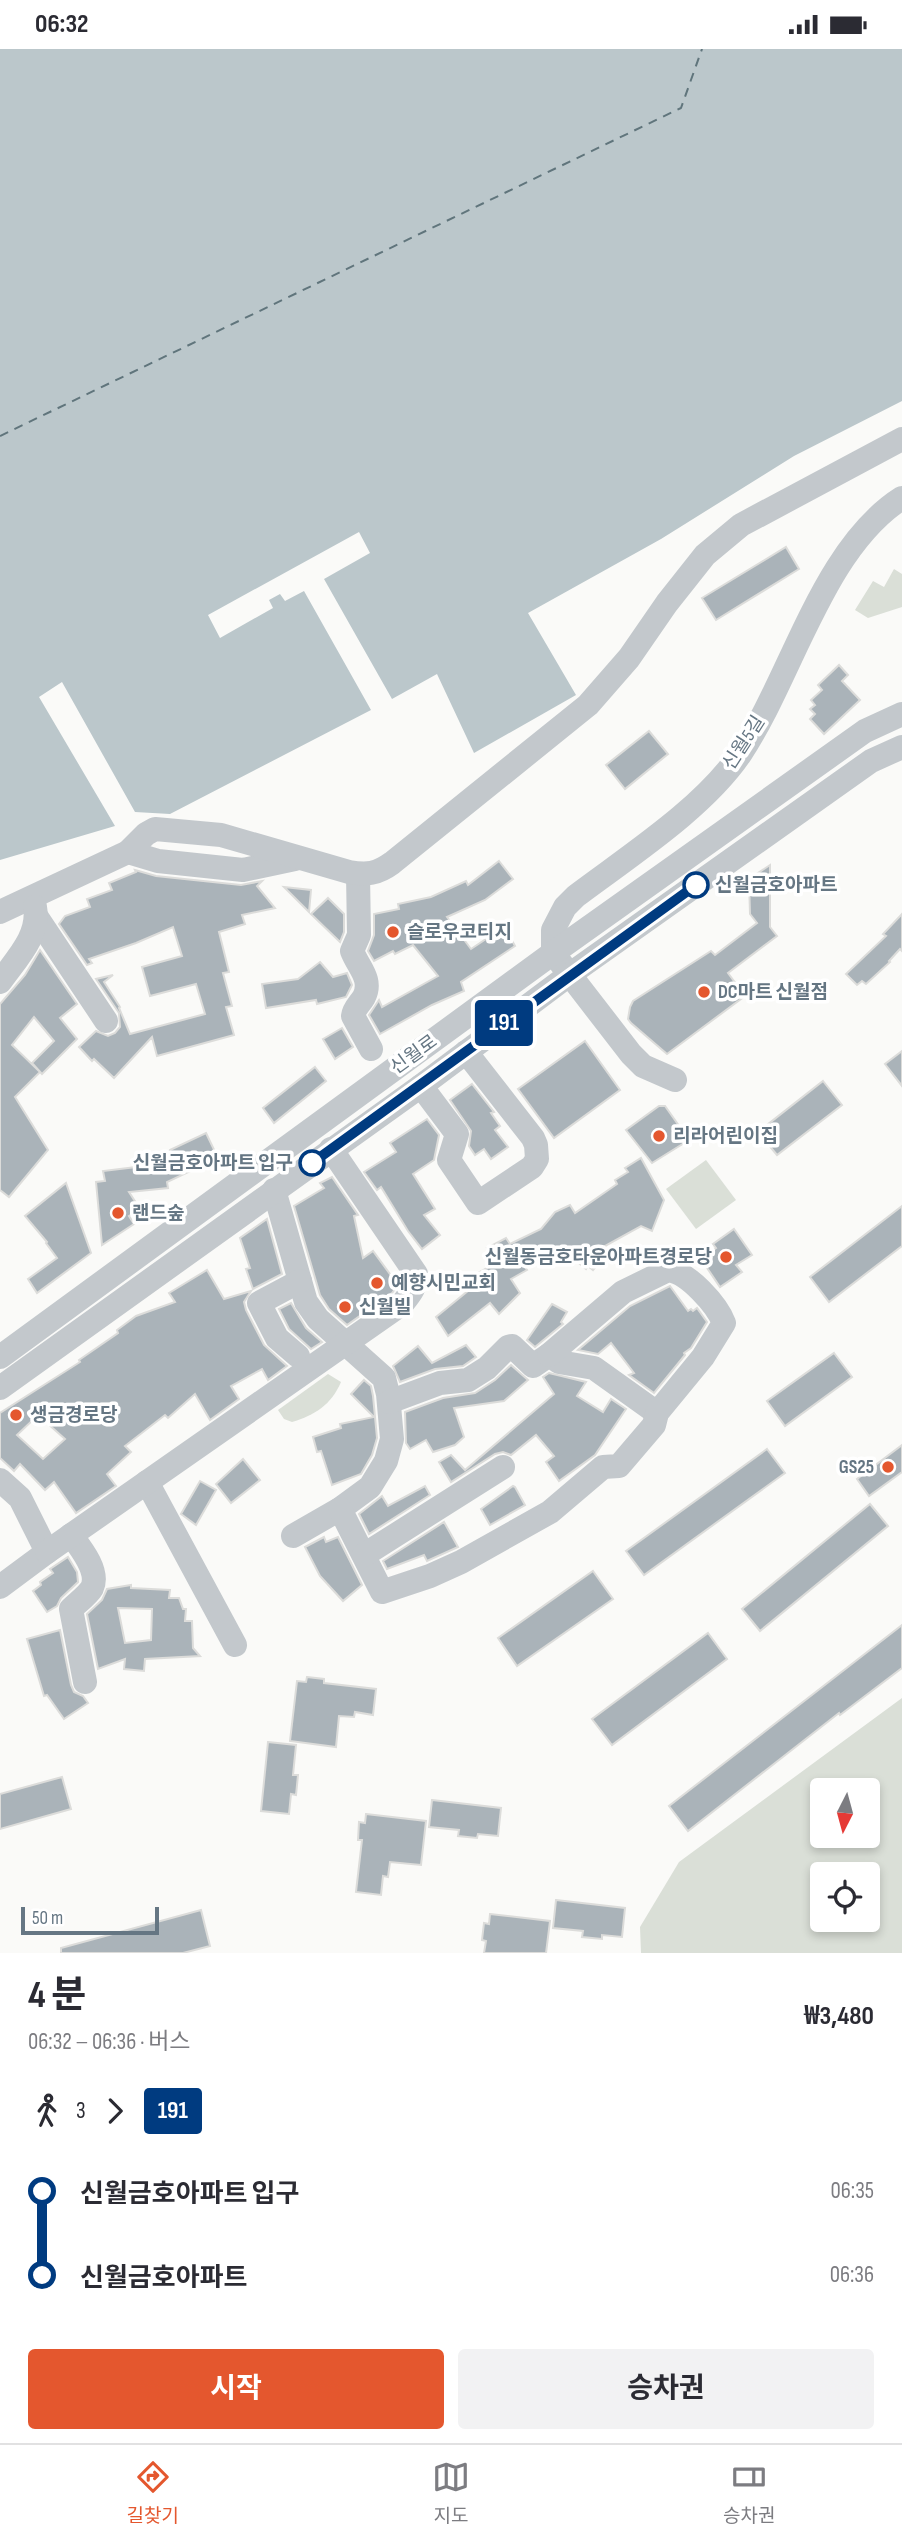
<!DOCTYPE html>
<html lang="ko">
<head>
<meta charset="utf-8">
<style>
  :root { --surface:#fff; --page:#f2f2f3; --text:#2b2b33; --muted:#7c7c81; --line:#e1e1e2; --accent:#e4572e }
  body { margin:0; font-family:"Sofia Sans Condensed","Noto Sans KR",sans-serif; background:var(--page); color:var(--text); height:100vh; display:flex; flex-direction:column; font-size:26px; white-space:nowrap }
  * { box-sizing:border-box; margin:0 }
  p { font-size:23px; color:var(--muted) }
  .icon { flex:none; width:38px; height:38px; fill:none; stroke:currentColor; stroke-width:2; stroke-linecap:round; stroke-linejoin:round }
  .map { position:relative; height:1904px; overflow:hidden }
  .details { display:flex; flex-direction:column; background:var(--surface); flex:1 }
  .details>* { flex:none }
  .badge { padding:0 14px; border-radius:5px; font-size:24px; line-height:46px }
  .needle { width:46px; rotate:186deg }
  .buttons { position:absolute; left:810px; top:1729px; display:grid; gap:14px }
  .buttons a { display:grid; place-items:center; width:70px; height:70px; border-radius:7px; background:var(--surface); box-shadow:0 4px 10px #0003; font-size:35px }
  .scale { position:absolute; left:21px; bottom:18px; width:138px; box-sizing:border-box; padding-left:7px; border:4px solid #657683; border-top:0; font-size:19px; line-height:24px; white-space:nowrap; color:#657683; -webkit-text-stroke:5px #fff; paint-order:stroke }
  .map>.badge { position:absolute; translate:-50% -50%; box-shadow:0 0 0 4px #fff }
  .legs { display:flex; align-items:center; gap:10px; height:77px; padding:0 28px; font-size:23px }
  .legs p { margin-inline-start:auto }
  .overview { display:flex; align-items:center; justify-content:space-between; height:119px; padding:0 28px }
  h1 { font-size:38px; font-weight:700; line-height:52px }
  .action { display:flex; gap:14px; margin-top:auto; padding:14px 28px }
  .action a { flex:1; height:80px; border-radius:7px; background:var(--accent); color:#fff; font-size:28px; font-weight:700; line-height:80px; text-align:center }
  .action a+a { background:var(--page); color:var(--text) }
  ul { padding:0 28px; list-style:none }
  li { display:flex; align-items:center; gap:24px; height:84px; font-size:26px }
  li i { display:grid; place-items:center; width:10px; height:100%; margin:0 9px; background:currentColor }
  li i::after { content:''; width:18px; height:18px; margin:-9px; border:5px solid; border-radius:50%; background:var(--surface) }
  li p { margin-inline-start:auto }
  li:first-child i { background:linear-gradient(#0000 50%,currentColor 0) }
  li:last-child i { background:linear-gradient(currentColor 50%,#0000 0) }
  .status { display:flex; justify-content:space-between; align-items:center; height:49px; padding:0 35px; background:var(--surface); direction:ltr }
  .status svg { height:19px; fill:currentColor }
  .tab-bar { display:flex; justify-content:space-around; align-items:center; height:98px; border-top:2px solid var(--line); background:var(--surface); font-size:19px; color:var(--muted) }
  .tab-bar a { display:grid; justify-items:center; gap:4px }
  .tab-bar .active { color:var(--accent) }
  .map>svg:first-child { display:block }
</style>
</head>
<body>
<div class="status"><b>06:32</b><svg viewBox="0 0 49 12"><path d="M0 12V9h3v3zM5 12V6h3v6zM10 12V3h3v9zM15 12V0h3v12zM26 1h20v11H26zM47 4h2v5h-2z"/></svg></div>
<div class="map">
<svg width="902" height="1904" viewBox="0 0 902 1904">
  <rect width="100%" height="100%" fill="#fafaf8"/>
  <!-- green -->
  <g fill="#dadfd7" fill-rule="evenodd">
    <path d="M894 520 902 525V558L868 569 855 561 873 532 884 538Z"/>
    <path d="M706 1111 736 1151 696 1180 666 1140Z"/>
    <path d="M328 1325 341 1333C331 1356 315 1366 292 1373L284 1370 278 1361Z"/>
    <path d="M902 1649V1904H641L640 1878 679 1813ZM868 1741V1787H822V1741ZM868 1825V1871H822V1825Z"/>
  </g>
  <!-- water -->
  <path fill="#bbc7cb" d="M0 0H902V352L794 407 661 490 528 564 576 646 474 704 437 625 392 650 324 530 370 504 359 483 208 566 220 589 273 559 269 551 280 545 285 552 304 542 371 661 170 765 135 763 62 633 39 648 115 777 0 811Z"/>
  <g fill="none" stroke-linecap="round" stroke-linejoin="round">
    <!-- ferry -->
    <path stroke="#60757c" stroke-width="2" stroke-dasharray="9 7" stroke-linecap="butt" d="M0 387 681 59 702 0"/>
  </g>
  <!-- building -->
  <g fill="#aab3b9" stroke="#dcdcda" stroke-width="2" fill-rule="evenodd">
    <path d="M786 498 799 520 716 571 702 549Z"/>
    <path d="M839 616 848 626 842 632 860 651 824 685 810 670 815 665 810 660 815 656 811 651 822 641 818 636Z"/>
    <path d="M649 682 668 705 625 740 606 716Z"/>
    <path d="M499 812 513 830 485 851 447 868 471 900 498 882 500 885 506 881 515 897 461 933 464 942 432 956 380 985 369 966 379 951 382 958 438 927 413 896 395 905 393 902 374 912 368 902 374 886V865L399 860 398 855 431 848 466 832 468 836Z"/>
    <path d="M770 816V878L777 887 728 924 745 947 667 1005 631 974 628 970 630 958 633 952 711 902 715 906 757 874 750 865 749 830Z"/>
    <path d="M135 821 156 827 241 836 262 832 257 837 275 859 242 866 245 875 219 883 229 923 223 924 232 957 226 958 234 986 157 1007 152 988 114 1029 94 1010 92 1012 79 998 96 982 108 987 115 984 120 978 119 964 96 930 113 926 104 933 120 958 119 959 130 985 205 965 196 935 150 947 142 918 182 907 173 878 136 894 89 910 92 914 87 916 59 875 65 867 90 858 87 850 112 841 109 834 136 823Z"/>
    <path d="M284 838 311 841 309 863Z"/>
    <path d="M328 849 344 865V883L340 893 311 865Z"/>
    <path d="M902 865V902L900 900 889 912 890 913 866 935 862 932 857 936 846 925 886 887 883 885Z"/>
    <path d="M40 901 77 955 60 969 77 990 42 1025 32 1014 54 992 34 968 12 996 40 1023 15 1048 48 1101 9 1148 0 1141V955L25 926Z"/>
    <path d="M320 913 333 928 347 924 352 936 346 948 317 955 316 951 266 959 262 935 298 930Z"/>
    <path d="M342 979 353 998 335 1010 323 990Z"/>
    <path d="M585 992 620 1041 554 1089 518 1040Z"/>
    <path d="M902 1002V1037L885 1015Z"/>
    <path d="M315 1018 326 1032 274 1074 263 1059Z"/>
    <path d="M823 1032 842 1056 777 1106 758 1083Z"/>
    <path d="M472 1035 494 1063 491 1064 500 1077 495 1081 508 1098 491 1110 484 1100 475 1106 469 1097 471 1082 450 1051Z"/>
    <path d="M659 1057H665L689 1091 652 1114 626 1081Z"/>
    <path d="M427 1070 439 1086 434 1111 413 1125 435 1160 424 1166 440 1186 422 1200 408 1182 381 1138 377 1141 364 1123 396 1103 390 1094Z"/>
    <path d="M206 1084 218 1109 167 1133 168 1139 129 1143 140 1160 129 1167 134 1175 102 1196 96 1133 105 1132 103 1122 144 1117V1113L168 1110 170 1101Z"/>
    <path d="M641 1109 664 1151 652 1182 641 1177 603 1198 609 1202 593 1221 588 1217 586 1220 560 1198 524 1216 527 1221 511 1230 520 1244 499 1265 490 1254 448 1287 436 1268 474 1237 469 1229 494 1215 487 1199 506 1189 510 1195 541 1180 555 1163 570 1156 575 1164 617 1135 615 1131 628 1123 625 1119Z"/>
    <path d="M332 1128 358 1166 354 1167 363 1209 373 1202 398 1236 392 1244 347 1276 329 1260 320 1246 294 1157 324 1139 320 1134Z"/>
    <path d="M66 1134 91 1204 37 1244 28 1230 57 1209 46 1194 47 1193 25 1167Z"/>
    <path d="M902 1157V1197L829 1253 810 1228Z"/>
    <path d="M267 1170 282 1225 253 1240 246 1220 250 1219 240 1189Z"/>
    <path d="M734 1180 752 1206 736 1216 742 1223 720 1238 701 1210 716 1199 713 1195Z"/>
    <path d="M207 1221 224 1250 251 1242 244 1253 246 1261 264 1296 287 1317 268 1331 262 1320 231 1337 239 1350 210 1371 195 1345 168 1369 165 1366 125 1397 131 1403 107 1425 116 1437 76 1464 54 1433 45 1441 20 1415 14 1422 0 1409V1364L80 1313 79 1311 118 1284 117 1281 136 1267 175 1253 169 1244ZM38 1366 65 1390 43 1410 17 1386Z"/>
    <path d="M670 1237 688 1262 691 1260 693 1262 697 1259 707 1273 691 1299 684 1304 685 1306 654 1344 629 1326 634 1324 611 1294 598 1305 578 1301 630 1257Z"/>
    <path d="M291 1254 306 1279 322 1293 311 1300 289 1280 279 1260Z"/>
    <path d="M552 1255 567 1263 561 1273 563 1275 535 1298 527 1291Z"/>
    <path d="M466 1296 476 1308 463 1317 435 1320 400 1333 393 1317 418 1297 432 1314Z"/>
    <path d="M834 1304 852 1328 785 1377 767 1352Z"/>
    <path d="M511 1316 528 1331 504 1352 454 1359 464 1388 455 1396 433 1403 426 1391 410 1400 406 1394 405 1363 443 1349 475 1344 495 1331Z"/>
    <path d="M549 1324 586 1333 577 1347 603 1363 611 1350 626 1360 595 1406 559 1432 546 1413 554 1407 536 1386 511 1406 503 1403 495 1405 451 1433 439 1413 451 1406 465 1421 554 1345 543 1328Z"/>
    <path d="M364 1331 371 1337 373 1347 377 1389 372 1406 361 1425 332 1436 321 1402 317 1403 313 1388 341 1379 340 1375 374 1368 351 1345Z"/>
    <path d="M902 1396V1423L869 1447 857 1430Z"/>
    <path d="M767 1400 785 1424 644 1526 626 1502Z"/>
    <path d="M243 1410 260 1431 231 1454 216 1435Z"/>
    <path d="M200 1432 216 1441 196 1476 181 1465Z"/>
    <path d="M425 1437 430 1446 369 1485 359 1465 382 1447 388 1457Z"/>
    <path d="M513 1437 515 1438 525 1456 490 1476 481 1460Z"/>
    <path d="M870 1455 888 1477 760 1582 742 1560Z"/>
    <path d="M444 1473 458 1498 427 1512 424 1506 387 1520 383 1512Z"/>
    <path d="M324 1488 326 1493 338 1488 362 1536 343 1552 320 1527 305 1498Z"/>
    <path d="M68 1508 77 1523 78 1533 61 1549 57 1557 47 1563 33 1542 41 1536 40 1533 53 1524 50 1520Z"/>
    <path d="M593 1522 613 1550 517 1617 498 1589Z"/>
    <path d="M131 1536V1539L170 1541 169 1549H179L183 1560H186L185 1572H192L193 1599 200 1607 145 1610 144 1622 124 1620 125 1610 98 1620 87 1565 102 1551 107 1540ZM118 1559 152 1560 151 1591 125 1594Z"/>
    <path d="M902 1576V1619L840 1666 839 1664 688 1782 669 1757Z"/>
    <path d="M60 1581 71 1636 74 1643 83 1647 88 1654 64 1670 47 1646 44 1647 27 1590Z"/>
    <path d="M708 1584 727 1610 612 1696 592 1670Z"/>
    <path d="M307 1628 324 1630V1634L376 1640 373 1666 355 1663 354 1668 339 1667 336 1698 290 1692 297 1632 306 1633Z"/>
    <path d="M268 1693 296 1696 293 1726H298L296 1746 291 1745 289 1765 261 1762Z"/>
    <path d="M62 1728 71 1760 0 1780V1745Z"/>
    <path d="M432 1751 501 1759 498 1787 478 1785 477 1789 458 1787 459 1781 429 1778Z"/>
    <path d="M366 1765 426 1772 421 1816 390 1813 388 1828 383 1827 381 1846 356 1843 362 1791H358L359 1773 365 1774Z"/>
    <path d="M556 1851 625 1859 622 1888 602 1886V1890L582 1888 583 1882 553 1879Z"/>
    <path d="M201 1861 210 1897 183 1904H61V1899Z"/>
    <path d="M490 1865 550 1872 546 1904H484L486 1892 482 1891 484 1874 489 1875Z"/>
  </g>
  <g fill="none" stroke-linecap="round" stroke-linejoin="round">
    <!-- minor -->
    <g stroke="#c3c8cc" stroke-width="24">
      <path d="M128 803 158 812 243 821 295 810"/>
      <path d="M358 825 359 886 352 902C358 918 373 930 364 948 360 955 354 959 353 967L371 1000"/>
      <path d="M0 863 128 803 146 785 155 780 221 786 349 823C367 826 377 825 392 814L588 656 629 609 667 554 705 506 741 476 902 390"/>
      <path d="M36 867 106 972"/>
      <path d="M0 933C16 910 40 887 35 858"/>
      <path d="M675 1031 643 1017 631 1005 553 904V881L565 858 576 847C629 807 704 759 741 704 792 627 823 499 902 449"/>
      <path d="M421 1037 457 1085 449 1111 478 1154 532 1118 537 1110 536 1096 533 1089 466 1003"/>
      <path d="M274 1141 306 1253 318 1270 384 1329 388 1345 392 1390 386 1412 370 1438 340 1460 293 1487"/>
      <path d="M298 1307 277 1289 259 1254 300 1232"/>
      <path d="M0 1308 553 904 865 682 902 665"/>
      <path d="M0 1339 421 1037 569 926 871 712 902 698"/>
      <path d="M389 1353 440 1334 468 1331 487 1319 508 1298 512 1297 533 1317 549 1306 559 1313 594 1319 657 1364"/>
      <path d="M0 1431 20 1449 47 1503 0 1538"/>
      <path d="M147 1433 235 1596"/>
      <path d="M340 1460 382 1543 430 1527 461 1513 550 1463 603 1418 619 1417 654 1376 657 1364 703 1308 724 1274C717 1256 688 1223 668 1221L623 1243 549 1306"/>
      <path d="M71 1486C80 1498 100 1522 92 1539 88 1546 77 1554 71 1560L85 1633"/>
      <path d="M47 1503 402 1255C410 1245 416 1239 416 1225L331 1100"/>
      <path d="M364 1506 503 1418"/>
    </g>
  </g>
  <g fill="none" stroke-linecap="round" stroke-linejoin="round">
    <!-- line-1 casing -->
    <g stroke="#fff" stroke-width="16">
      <path id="line-1" d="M312 1114 696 836"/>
    </g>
    <!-- line-1 -->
    <use href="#line-1" stroke="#003b80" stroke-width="10"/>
  </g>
  <!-- markers -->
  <g fill="#fff" stroke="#003b80" stroke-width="3.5">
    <circle cx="696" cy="836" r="12"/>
    <circle cx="312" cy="1114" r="12"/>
  </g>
  <g fill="#e4572e" stroke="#fff" stroke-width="2.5">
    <circle cx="393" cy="883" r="7"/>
    <circle cx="704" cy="943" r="7"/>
    <circle cx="659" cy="1087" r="7"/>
    <circle cx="118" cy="1164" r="7"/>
    <circle cx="726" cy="1208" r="7"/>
    <circle cx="377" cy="1234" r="7"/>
    <circle cx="345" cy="1258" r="7"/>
    <circle cx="16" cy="1366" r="7"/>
    <circle cx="888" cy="1418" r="7"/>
  </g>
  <g text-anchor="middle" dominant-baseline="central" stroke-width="7" stroke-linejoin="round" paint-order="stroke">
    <!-- street labels -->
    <g font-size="19" fill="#657683" stroke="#fff">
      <text transform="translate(744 694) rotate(-57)">신월5길</text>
      <text transform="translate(414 1006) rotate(-36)">신월로</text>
    </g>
    <!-- stop labels -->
    <g font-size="19" font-weight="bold" fill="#657683" stroke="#fff" text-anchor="start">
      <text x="715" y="836">신월금호아파트</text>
      <text x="293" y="1114" text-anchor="end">신월금호아파트 입구</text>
    </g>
    <!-- poi labels -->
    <g font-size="19" font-weight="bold" fill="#657683" stroke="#fff" text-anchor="start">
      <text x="407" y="883">슬로우코티지</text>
      <text x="718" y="943">DC마트 신월점</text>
      <text x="673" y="1087">리라어린이집</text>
      <text x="132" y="1164">랜드숲</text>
      <text x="712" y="1208" text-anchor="end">신월동금호타운아파트경로당</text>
      <text x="391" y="1234">예향시민교회</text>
      <text x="359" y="1258">신월빌</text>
      <text x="30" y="1366">생금경로당</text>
      <text x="874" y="1418" text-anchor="end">GS25</text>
    </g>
  </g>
</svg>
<div class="buttons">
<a><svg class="needle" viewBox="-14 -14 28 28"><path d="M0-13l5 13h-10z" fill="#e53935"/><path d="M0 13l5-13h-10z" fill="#7c7c81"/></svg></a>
<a><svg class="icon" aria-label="locate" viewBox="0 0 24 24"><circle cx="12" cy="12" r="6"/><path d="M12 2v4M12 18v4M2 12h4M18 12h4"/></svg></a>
</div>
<div class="scale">50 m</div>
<b class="badge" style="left:504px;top:974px;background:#003b80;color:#fff">191</b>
</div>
<section class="details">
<div class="overview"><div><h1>4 분</h1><p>06:32 – 06:36 · 버스</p></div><b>₩3,480</b></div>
<div class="legs"><svg class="icon" aria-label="walk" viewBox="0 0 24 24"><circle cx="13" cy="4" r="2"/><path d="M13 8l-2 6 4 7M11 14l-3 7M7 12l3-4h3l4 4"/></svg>3<svg class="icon" aria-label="forward" viewBox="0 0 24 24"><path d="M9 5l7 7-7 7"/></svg><b class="badge" style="background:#003b80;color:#fff">191</b></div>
<ul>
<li><i style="color:#003b80"></i><b>신월금호아파트 입구</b><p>06:35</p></li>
<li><i style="color:#003b80"></i><b>신월금호아파트</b><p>06:36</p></li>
</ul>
<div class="action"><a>시작</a><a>승차권</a></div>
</section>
<nav class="tab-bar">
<a class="active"><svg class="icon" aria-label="directions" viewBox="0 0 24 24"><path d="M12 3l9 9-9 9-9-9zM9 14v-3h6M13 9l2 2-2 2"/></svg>길찾기</a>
<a><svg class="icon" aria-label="map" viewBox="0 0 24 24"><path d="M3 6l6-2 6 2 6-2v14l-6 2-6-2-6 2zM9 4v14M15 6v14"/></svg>지도</a>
<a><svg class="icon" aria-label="tickets" viewBox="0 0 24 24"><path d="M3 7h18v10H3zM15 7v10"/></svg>승차권</a>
</nav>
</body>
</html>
